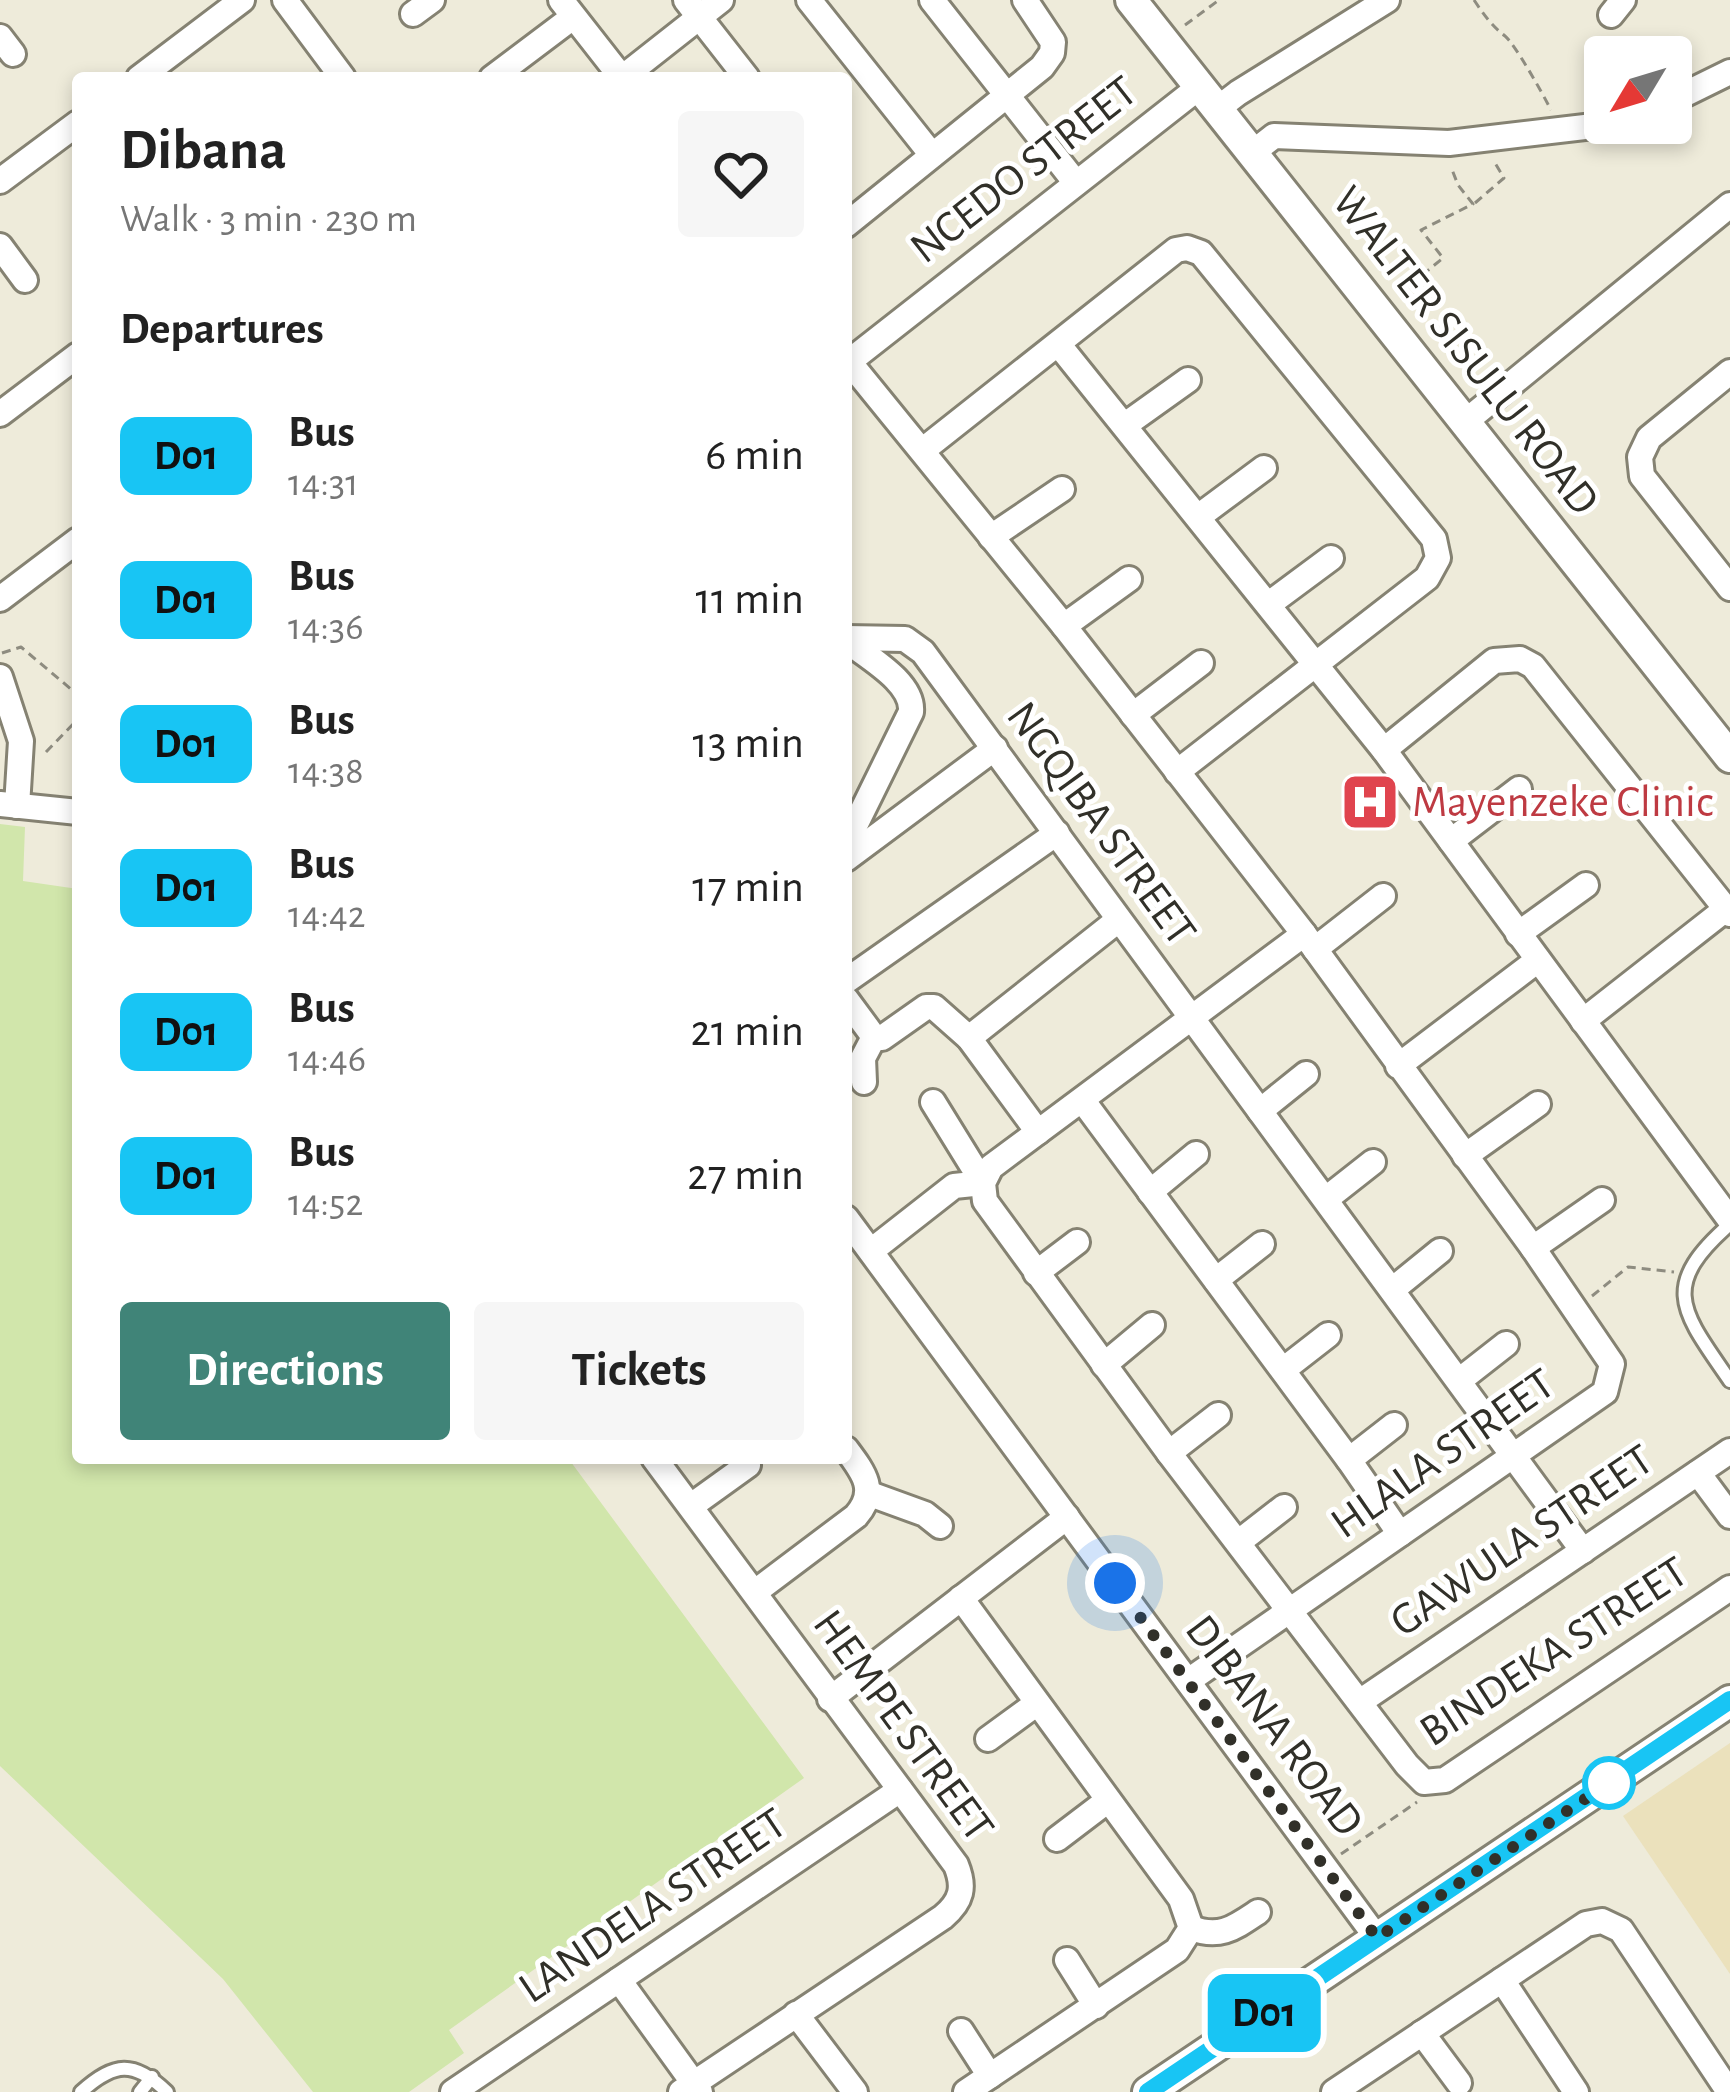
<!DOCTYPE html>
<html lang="en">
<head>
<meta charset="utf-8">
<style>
  :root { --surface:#fff; --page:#f6f6f6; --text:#222; --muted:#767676; --accent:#408478 }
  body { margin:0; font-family:"Alegreya Sans",sans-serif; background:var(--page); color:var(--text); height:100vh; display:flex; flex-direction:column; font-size:45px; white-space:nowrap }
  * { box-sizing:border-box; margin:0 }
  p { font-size:39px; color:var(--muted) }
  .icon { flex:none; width:66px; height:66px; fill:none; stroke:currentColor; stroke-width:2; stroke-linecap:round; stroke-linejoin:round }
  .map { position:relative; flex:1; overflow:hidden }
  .drawer { position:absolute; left:72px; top:72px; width:780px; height:1392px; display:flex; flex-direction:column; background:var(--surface); border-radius:12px; box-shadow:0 6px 18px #0003 }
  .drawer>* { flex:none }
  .badge { padding:0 24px; border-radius:18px; font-size:42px; line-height:78px }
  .needle { width:78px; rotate:232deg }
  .controls { position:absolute; left:1584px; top:36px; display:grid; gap:24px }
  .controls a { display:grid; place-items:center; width:108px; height:108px; border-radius:12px; background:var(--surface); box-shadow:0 6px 18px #0003; font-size:60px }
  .you { position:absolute; width:60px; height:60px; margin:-30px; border:9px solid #fff; border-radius:50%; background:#1a73e8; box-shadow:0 0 0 18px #1a73e833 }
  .map>.badge { position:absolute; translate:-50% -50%; box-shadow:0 0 0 6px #fff }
  h2 { padding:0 48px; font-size:45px; line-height:108px }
  .round { display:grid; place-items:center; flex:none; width:126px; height:126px; border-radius:12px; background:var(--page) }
  .overview { display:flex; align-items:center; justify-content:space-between; height:204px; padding:0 48px }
  h1 { font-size:57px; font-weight:700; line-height:90px }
  .primary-button { display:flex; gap:24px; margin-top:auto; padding:24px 48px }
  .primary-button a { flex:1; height:138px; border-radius:12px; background:var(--accent); color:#fff; font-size:48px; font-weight:700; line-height:138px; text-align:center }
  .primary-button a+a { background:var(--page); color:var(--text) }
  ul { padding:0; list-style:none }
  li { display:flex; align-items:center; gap:36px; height:144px; padding:0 48px }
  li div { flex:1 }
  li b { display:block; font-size:45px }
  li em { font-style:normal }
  li .badge { min-width:132px; font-weight:700; text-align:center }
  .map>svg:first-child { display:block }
</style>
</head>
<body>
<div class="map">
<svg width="1730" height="2092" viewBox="0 0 1730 2092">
  <rect width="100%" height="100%" fill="#eeebda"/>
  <!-- green -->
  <path fill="#d1e6ab" d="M0 824 25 827 23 881 78 889V1458H568L804 1778 449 2030 464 2053 409 2092H313L223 1979 0 1766Z"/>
  <!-- sand -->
  <path fill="#ebe1bc" d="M1730 1743V1974L1623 1816Z"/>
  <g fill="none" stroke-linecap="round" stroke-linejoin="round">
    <!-- service casing -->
    <g stroke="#858272" stroke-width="18">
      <g id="service">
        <path d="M1730 1224C1658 1287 1682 1311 1730 1381"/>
        <path d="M81 2092C114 2062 134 2060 167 2092"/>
        <path d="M140 2092 152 2077"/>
      </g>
    </g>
    <!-- minor casing -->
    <g stroke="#858272" stroke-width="30">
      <g id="minor">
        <path d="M285 0 343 78"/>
        <path d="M561 0 622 78"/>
        <path d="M686 0 747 78"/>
        <path d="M809 0 932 155"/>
        <path d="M932 0 1076 183"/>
        <path d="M413 14 432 0"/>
        <path d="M1611 15 1623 0"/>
        <path d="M0 37 13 54"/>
        <path d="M139 78 242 0"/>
        <path d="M492 78 573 17"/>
        <path d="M622 78 721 0"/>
        <path d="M1671 101 1730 72"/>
        <path d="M1216 110 1238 93 1387 0"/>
        <path d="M1251 154 1274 136 1449 143 1619 123"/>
        <path d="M0 181 78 123"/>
        <path d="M846 225 1042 67 1052 53 1053 42 1025 0"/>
        <path d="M0 246 25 280"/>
        <path d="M1059 345 1384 750 1730 1220"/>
        <path d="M846 358 1064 626 1304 934 1533 1248 1612 1364 1605 1392 1188 1681"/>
        <path d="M846 364 1198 88"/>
        <path d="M1730 372 1649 438 1640 457 1642 476 1730 588"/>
        <path d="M0 414 78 355"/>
        <path d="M1465 422 1730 205"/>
        <path d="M1125 425 1188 380"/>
        <path d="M923 450 1176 250 1187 248 1201 253 1434 539 1438 558 1427 578 1177 772"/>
        <path d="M1198 517 1264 468"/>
        <path d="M991 537 1062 489"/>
        <path d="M0 599 78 540"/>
        <path d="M1269 604 1331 558"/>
        <path d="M1064 626 1129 579"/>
        <path d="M846 638 905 639 923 652 1583 1551"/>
        <path d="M846 640C867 657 914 682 911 712L846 844"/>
        <path d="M0 677 21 741 17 806"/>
        <path d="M1133 715 1201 663"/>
        <path d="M1384 750 1494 661 1520 659 1533 666 1730 914"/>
        <path d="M0 804 78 812"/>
        <path d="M1451 841 1519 789"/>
        <path d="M846 859 995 748"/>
        <path d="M1304 934 991 1167 983 1183 985 1201 1169 1453 1407 1765 1424 1782 1445 1780 1730 1588"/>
        <path d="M1518 934 1586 885"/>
        <path d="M1315 949 1383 896"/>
        <path d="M846 981 1057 833"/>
        <path d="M846 999 874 1037"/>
        <path d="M1583 1021 1726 909"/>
        <path d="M969 1038 1117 921"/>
        <path d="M1398 1066 1538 960"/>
        <path d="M864 1082 863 1058 874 1037 882 1038 926 1007H934L969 1038 1038 1132"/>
        <path d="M1083 1101 1349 1460 1400 1534"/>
        <path d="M1260 1111 1306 1074"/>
        <path d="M1465 1156 1538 1104"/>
        <path d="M1150 1192 1196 1154"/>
        <path d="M1326 1199 1373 1162"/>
        <path d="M846 1218 1377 1938"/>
        <path d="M1533 1248 1602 1200"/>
        <path d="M871 1251 954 1186 983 1183 933 1102"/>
        <path d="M1036 1273 1077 1242"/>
        <path d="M1216 1280 1262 1244"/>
        <path d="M1392 1290 1440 1251"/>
        <path d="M1104 1365 1152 1325"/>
        <path d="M1283 1370 1328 1335"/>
        <path d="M1460 1380 1506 1344"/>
        <path d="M1169 1453 1218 1415"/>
        <path d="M654 1458 956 1865C965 1887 962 1901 943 1917L681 2092"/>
        <path d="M1349 1460 1394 1425"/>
        <path d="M1698 1473 1730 1516"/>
        <path d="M870 1494 925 1514 940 1526"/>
        <path d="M691 1506 748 1465"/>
        <path d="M1240 1541 1284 1507"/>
        <path d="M755 1592 856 1516C878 1491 864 1473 846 1449"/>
        <path d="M961 1598 1181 1899 1191 1928 1177 1950 966 2092"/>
        <path d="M830 1699 1067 1517"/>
        <path d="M1361 1701 1730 1451"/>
        <path d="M988 1739 1036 1704"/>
        <path d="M1057 1839 1107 1801"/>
        <path d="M1191 1928C1220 1939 1234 1928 1258 1912"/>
        <path d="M1067 1960 1096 2006"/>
        <path d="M619 1980 700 2092"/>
        <path d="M1502 1980 1576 2092"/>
        <path d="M796 2014 855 2092"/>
        <path d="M961 2031 990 2076"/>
        <path d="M1422 2033 1459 2083"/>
        <path d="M453 2092 900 1790"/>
        <path d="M1334 2092 1586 1924 1602 1921 1621 1930 1729 2092"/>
      </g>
    </g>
    <!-- tertiary casing -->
    <g stroke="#858272" stroke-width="36">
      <g id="tertiary">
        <path d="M1131 0 1730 757"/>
        <path d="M1148 2092 1730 1701"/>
      </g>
    </g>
    <!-- path -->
    <g stroke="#8e8c80" stroke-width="3" stroke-dasharray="9 6" stroke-linecap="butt">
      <path d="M1474 0C1484 15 1492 26 1505 36 1515 44 1544 96 1551 110"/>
      <path d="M1185 25 1219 0"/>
      <path d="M1475 203 1504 178 1495 163"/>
      <path d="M1399 294 1443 258 1421 230 1473 204 1458 185 1451 167"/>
      <path d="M2 653 21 647 78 695"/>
      <path d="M46 752 78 719"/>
      <path d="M1592 1296 1628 1267 1674 1272"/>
      <path d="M1341 1854 1417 1802"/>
    </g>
    <!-- service -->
    <use href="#service" stroke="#fff" stroke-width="12"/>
    <!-- minor -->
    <use href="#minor" stroke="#fff" stroke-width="24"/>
    <!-- tertiary -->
    <use href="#tertiary" stroke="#fff" stroke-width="30"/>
  </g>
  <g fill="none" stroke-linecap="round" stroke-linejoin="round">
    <!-- line casing -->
    <g stroke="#fff" stroke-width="27">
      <path id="line" d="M1148 2092 1730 1700"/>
    </g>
    <!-- line -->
    <use href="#line" stroke="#18c5f4" stroke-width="18"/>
    <!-- walk -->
    <path stroke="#313029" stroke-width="12" stroke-dasharray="0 21.6" d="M1115 1583 1377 1938 1609 1783"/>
  </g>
  <!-- icons -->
  <defs>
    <g id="hospital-square" transform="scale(3)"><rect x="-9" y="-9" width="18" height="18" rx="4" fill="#e0444e" stroke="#fff"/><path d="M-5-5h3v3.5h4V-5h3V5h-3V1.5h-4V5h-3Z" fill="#fff"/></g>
  </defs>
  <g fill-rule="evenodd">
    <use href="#hospital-square" x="1370" y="802"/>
  </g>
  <!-- markers -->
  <circle fill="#fff" stroke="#18c5f4" stroke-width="6" cx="1609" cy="1783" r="24"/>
  <g text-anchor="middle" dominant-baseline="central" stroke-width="10" stroke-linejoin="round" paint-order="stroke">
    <!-- street labels -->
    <g font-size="45" fill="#313029" stroke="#fff">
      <text transform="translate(1024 170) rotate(-38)">NCEDO STREET</text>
      <text transform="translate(1465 351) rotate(52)">WALTER SISULU ROAD</text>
      <text transform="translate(1101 824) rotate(54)">NGQIBA STREET</text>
      <text transform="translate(1443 1454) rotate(-35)">HLALA STREET</text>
      <text transform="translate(1522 1541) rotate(-34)">GAWULA STREET</text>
      <text transform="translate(1554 1652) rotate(-33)">BINDEKA STREET</text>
      <text transform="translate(903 1726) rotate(54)">HEMPE STREET</text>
      <text transform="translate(1274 1726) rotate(53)">DIBANA ROAD</text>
      <text transform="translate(653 1906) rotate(-34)">LANDELA STREET</text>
    </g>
    <!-- health labels -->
    <g font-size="45" fill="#be3a42" stroke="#fff" text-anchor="start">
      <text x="1412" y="802">Mayenzeke Clinic</text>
    </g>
  </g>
</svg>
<div class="controls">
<a><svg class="needle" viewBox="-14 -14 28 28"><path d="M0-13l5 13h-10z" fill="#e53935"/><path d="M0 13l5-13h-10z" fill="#767676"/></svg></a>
</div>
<div class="you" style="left:1115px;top:1583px"></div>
<b class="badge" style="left:1264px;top:2013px;background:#18c5f4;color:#111">D01</b>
<section class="drawer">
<div class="overview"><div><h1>Dibana</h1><p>Walk · 3 min · 230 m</p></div><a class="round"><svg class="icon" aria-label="heart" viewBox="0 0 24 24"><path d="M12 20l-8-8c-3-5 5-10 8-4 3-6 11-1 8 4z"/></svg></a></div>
<h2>Departures</h2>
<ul>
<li><span class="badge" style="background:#18c5f4;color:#111">D01</span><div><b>Bus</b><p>14:31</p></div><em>6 min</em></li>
<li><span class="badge" style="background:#18c5f4;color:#111">D01</span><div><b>Bus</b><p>14:36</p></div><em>11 min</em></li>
<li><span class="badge" style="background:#18c5f4;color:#111">D01</span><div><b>Bus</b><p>14:38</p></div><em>13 min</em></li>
<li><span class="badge" style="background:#18c5f4;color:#111">D01</span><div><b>Bus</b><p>14:42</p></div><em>17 min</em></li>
<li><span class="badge" style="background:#18c5f4;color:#111">D01</span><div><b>Bus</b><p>14:46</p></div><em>21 min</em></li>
<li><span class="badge" style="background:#18c5f4;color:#111">D01</span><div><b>Bus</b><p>14:52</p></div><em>27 min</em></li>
</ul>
<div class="primary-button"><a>Directions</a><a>Tickets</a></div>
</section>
</div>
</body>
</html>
